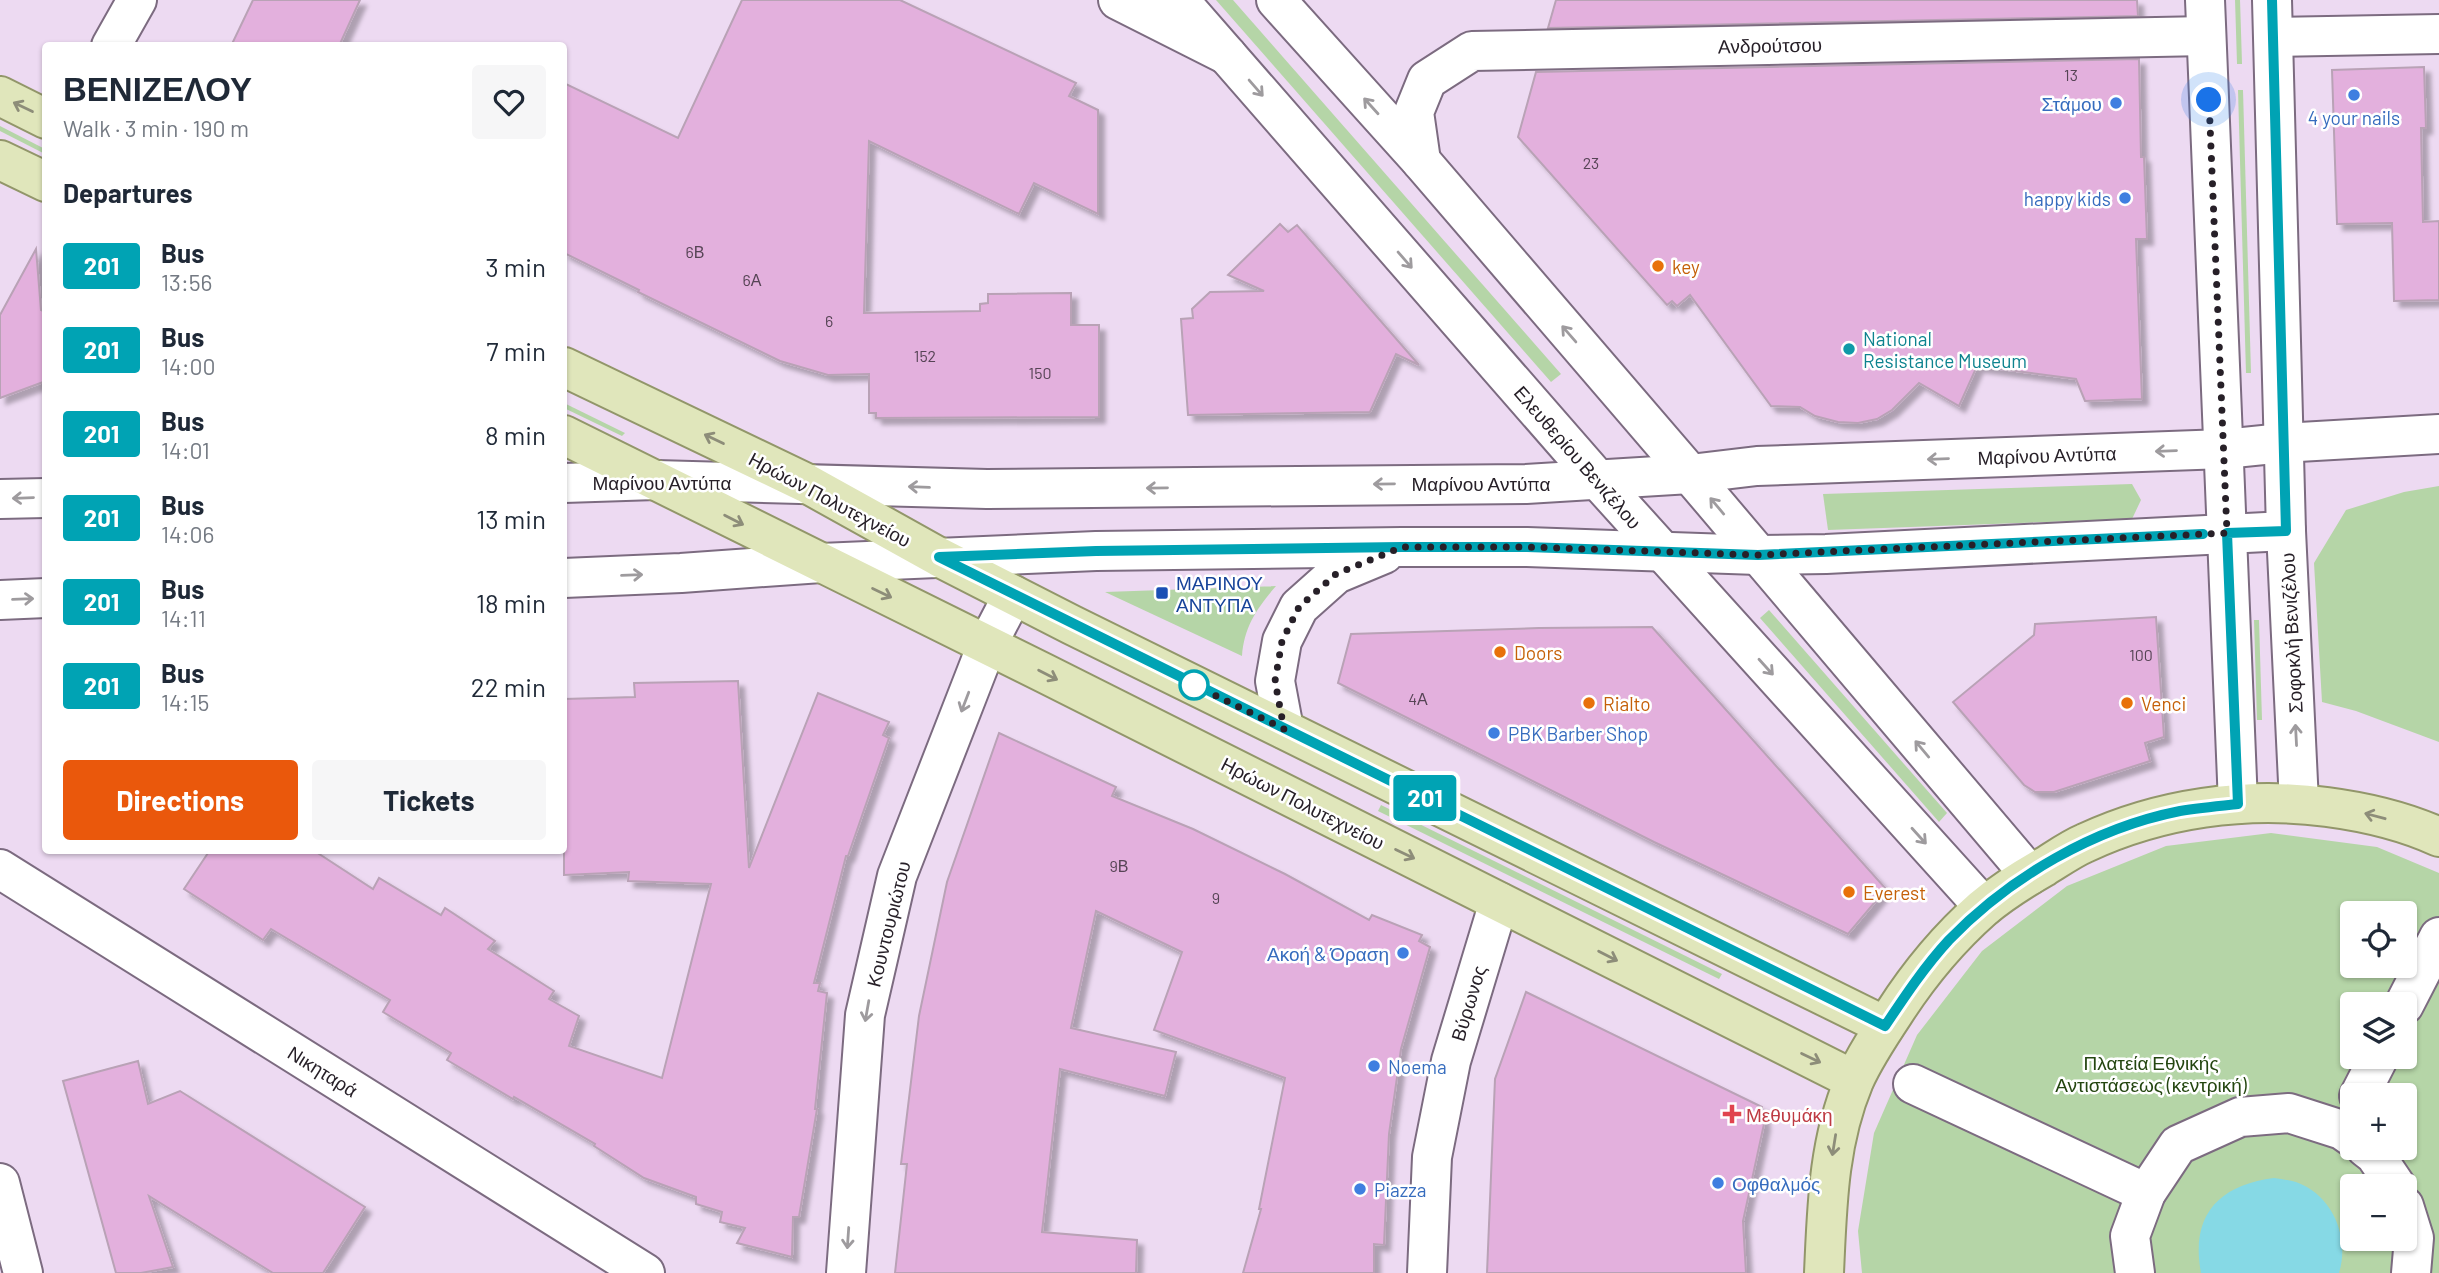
<!DOCTYPE html>
<html lang="en">
<head>
<meta charset="utf-8">
<style>
  :root { --surface:#fff; --page:#f6f6f7; --text:#1f2937; --muted:#747a83; --accent:#ea580c }
  body { margin:0; font-family:Barlow,sans-serif; background:var(--page); color:var(--text); height:100vh; display:flex; flex-direction:column; font-size:26px; white-space:nowrap }
  * { box-sizing:border-box; margin:0 }
  p { font-size:23px; color:var(--muted) }
  .icon { flex:none; width:38px; height:38px; fill:none; stroke:currentColor; stroke-width:2; stroke-linecap:round; stroke-linejoin:round }
  .map { position:relative; flex:1; overflow:hidden }
  .panel { position:absolute; left:42px; top:42px; width:525px; height:812px; display:flex; flex-direction:column; background:var(--surface); border-radius:7px; box-shadow:0 2px 5px #0004 }
  .panel>* { flex:none }
  .badge { padding:0 14px; border-radius:5px; font-size:24px; line-height:46px }
  .fabs { position:absolute; left:2340px; top:901px; display:grid; gap:14px }
  .fabs a { display:grid; place-items:center; width:77px; height:77px; border-radius:7px; background:var(--surface); box-shadow:0 2px 5px #0004; font-size:35px }
  .you { position:absolute; width:35px; height:35px; margin:-18px; border:5px solid #fff; border-radius:50%; background:#1a73e8; box-shadow:0 0 0 10px #1a73e833 }
  .map>.badge { position:absolute; translate:-50% -50%; box-shadow:0 0 0 4px #fff }
  h2 { padding:0 21px; font-size:26px; line-height:63px }
  .round { display:grid; place-items:center; flex:none; width:74px; height:74px; border-radius:7px; background:var(--page) }
  .overview { display:flex; align-items:center; justify-content:space-between; height:119px; padding:0 21px }
  h1 { font-size:33px; font-weight:700; line-height:52px }
  .primary-button { display:flex; gap:14px; margin-top:auto; padding:14px 21px }
  .primary-button a { flex:1; height:80px; border-radius:7px; background:var(--accent); color:#fff; font-size:28px; font-weight:700; line-height:80px; text-align:center }
  .primary-button a+a { background:var(--page); color:var(--text) }
  ul { padding:0; list-style:none }
  li { display:flex; align-items:center; gap:21px; height:84px; padding:0 21px }
  li div { flex:1 }
  li b { display:block; font-size:26px }
  li em { font-style:normal }
  li .badge { min-width:77px; font-weight:700; text-align:center }
  .map>svg:first-child { display:block }
</style>
</head>
<body>
<div class="map">
<svg width="2439" height="1273" viewBox="0 0 2439 1273">
  <defs>
    <filter id="shadow"><feDropShadow dx="6" dy="6" stdDeviation="2" flood-color="#0004"/></filter>
  </defs>
  <rect width="100%" height="100%" fill="#eddaf2"/>
  <!-- green -->
  <g fill="#b5d5a7" fill-rule="evenodd">
    <path d="M1216 0H1233L1561 374 1551 382Z"/>
    <path d="M2235 0H2240L2242 64H2237Z"/>
    <path d="M2238 90H2243L2251 373H2246Z"/>
    <path d="M0 126 45 149V154L0 131Z"/>
    <path d="M564 403 625 433 622 436 564 408Z"/>
    <path d="M2132 484 2141 500 2132 519 1828 530 1823 494Z"/>
    <path d="M2439 486V742L2356 711 2322 702 2314 563 2346 510 2404 492Z"/>
    <path d="M1276 586C1257 608 1244 627 1242 656L1105 592Z"/>
    <path d="M1769 610 1947 813 1939 822 1760 618Z"/>
    <path d="M2254 620H2259L2262 720H2257Z"/>
    <path d="M1381 805 1722 974 1719 979 1378 811Z"/>
    <path d="M2271 833 2377 847 2439 873V1273H1862L1858 1231 1874 1133 1917 1035 1982 951 2067 886 2166 846ZM2352 914H2404V966H2352ZM2352 1004H2404V1057H2352ZM2352 1096H2404V1148H2352ZM2352 1186H2404V1239H2352Z"/>
  </g>
  <!-- water -->
  <path fill="#86d9e5" d="M2274 1178C2281 1179 2289 1180 2296 1182 2333 1195 2350 1238 2339 1273H2201C2190 1215 2219 1185 2274 1178Z"/>
  <!-- building -->
  <g fill="#e3b0dd" stroke="#b9a2b6" stroke-width="2" filter="url(#shadow)">
    <path d="M253 0H360L339 46H231Z"/>
    <path d="M742 0H900L1076 83 1069 96 1098 110V214L1034 183 1019 214 869 141 864 313 980 311V304L988 303V294L1071 293V325H1099V417L876 418V413H869V374L828 375 780 361 638 292 639 290 564 253V83L678 138Z"/>
    <path d="M1556 0H2137L2138 16 1548 28Z"/>
    <path d="M2139 59 2141 157H2144L2147 239H2136L2142 399 2085 401 2076 379 1977 366 1959 406 1919 383 1892 410 1877 419 1858 423 1838 422 1815 416 1800 407 1771 406 1690 295 1677 306 1672 301 1667 305 1518 137 1536 72Z"/>
    <path d="M2424 67 2426 128H2421L2423 222 2439 221V300L2394 301 2392 223 2337 224 2332 70Z"/>
    <path d="M1280 224 1288 232 1297 225 1419 365 1396 354 1370 412 1188 415 1181 319 1193 318 1192 309 1210 292 1264 291 1228 275Z"/>
    <path d="M36 249 41 310 46 312V381L0 398V315Z"/>
    <path d="M2156 617 2164 737 2145 743 2150 761 2054 792H2035L2024 785 1953 702 2034 635 2035 624Z"/>
    <path d="M1652 627 1886 889 1848 934 1654 842 1338 683 1351 634 1539 628Z"/>
    <path d="M738 681 749 868 818 693 889 722 883 735 889 738 848 856H846L814 983H820L818 991 827 993 815 1109H817L799 1217H793L792 1257 737 1243 745 1228 720 1222 722 1212 696 1204V1197L644 1178 594 1146 595 1144 514 1097 513 1099 447 1060 451 1053 383 1012 390 1000 271 929 263 940 184 889 210 850H313L373 889 379 878 441 915 445 908 495 941 488 949 554 991 549 999 579 1016 569 1046 662 1078 711 884 628 881 629 872 564 875V699L635 697 634 683Z"/>
    <path d="M999 733 1116 787 1112 796 1193 829 1285 874 1369 920 1372 915 1422 935 1419 941 1430 947 1401 1049 1389 1134 1384 1245 1374 1244V1273H1243L1261 1209H1259L1285 1078 1154 1030 1182 952 1096 911 1071 1028 1176 1052 1165 1096 1060 1069 1042 1232 1137 1240 1136 1273H895L907 1164H901L919 1016 947 882Z"/>
    <path d="M1526 992 1762 1107 1764 1124 1743 1221 1746 1273H1487L1495 1079Z"/>
    <path d="M138 1061 148 1104 180 1091 365 1207 323 1273H273L149 1196 173 1267 141 1273H116L63 1081Z"/>
  </g>
  <g fill="none" stroke-linecap="round" stroke-linejoin="round">
    <!-- street casing -->
    <g stroke="#7c6b80" stroke-width="42">
      <g id="street">
        <path d="M1118 0 1227 55"/>
        <path d="M2274 37 2439 34"/>
        <path d="M111 46 137 0"/>
        <path d="M1421 161 1414 112 1427 80 1472 51 2206 36"/>
        <path d="M564 483 656 480"/>
        <path d="M0 499 46 498"/>
        <path d="M564 578 681 573 821 563"/>
        <path d="M0 600 46 598"/>
        <path d="M0 869 645 1273"/>
        <path d="M2404 1005 2439 937"/>
        <path d="M1913 1084 2146 1193"/>
        <path d="M2359 1096 2379 1057"/>
        <path d="M2366 1148 2375 1155 2396 1186"/>
        <path d="M0 1183 23 1273"/>
        <path d="M2404 1206 2414 1238 2411 1273"/>
        <path d="M846 1273 865 1015 897 876 987 645 1013 595"/>
        <path d="M1427 1273 1432 1157 1451 1061 1499 902"/>
        <path d="M2135 1273 2130 1236 2146 1193 2178 1145 2240 1117 2289 1113 2342 1130 2352 1137"/>
      </g>
    </g>
    <!-- secondary casing -->
    <g stroke="#7c6b80" stroke-width="42">
      <g id="secondary">
        <path d="M1179 0 1598 480 1984 907"/>
        <path d="M1276 0 1421 161 1690 474 2030 875"/>
        <path d="M2205 0 2238 804"/>
        <path d="M2272 0 2286 531 2299 803"/>
        <path d="M656 480 987 489 1526 484 1690 474 1757 466 2224 449 2283 443 2439 434"/>
        <path d="M821 563 1096 551 1402 547H1527L1758 555 1826 554 2286 531"/>
        <path d="M1284 729 1275 681 1282 641 1299 607 1336 574 1384 554"/>
      </g>
    </g>
    <!-- primary casing -->
    <g stroke="#92966a" stroke-width="42">
      <g id="primary">
        <path d="M0 96 46 119"/>
        <path d="M0 160 46 182"/>
        <path d="M564 367 806 483 939 557 1072 625 1885 1026"/>
        <path d="M564 435 1044 673 1854 1080"/>
        <path d="M1824 1273C1827 1207 1828 1143 1854 1081 1864 1058 1880 1034 1894 1013 1919 974 1948 939 1983 908 2001 893 2023 879 2044 867 2057 859 2071 849 2085 843 2160 808 2246 796 2327 807 2365 812 2404 821 2439 837"/>
      </g>
    </g>
    <!-- street -->
    <use href="#street" stroke="#fff" stroke-width="38"/>
    <!-- secondary -->
    <use href="#secondary" stroke="#fff" stroke-width="38"/>
    <!-- primary -->
    <use href="#primary" stroke="#e0e6bb" stroke-width="38"/>
  </g>
  <!-- one-way arrows -->
  <defs><path id="oneway-shaft" d="M-6 0H5M1.5-3L5.5 0L1.5 3" fill="none" stroke-width="1.6" stroke-linecap="round" stroke-linejoin="round" transform="scale(1.75)"/></defs>
  <g stroke="#9e9b9e">
    <use href="#oneway-shaft" transform="translate(1256 88) rotate(49)"/>
    <use href="#oneway-shaft" transform="translate(1371 106) rotate(-132)"/>
    <use href="#oneway-shaft" transform="translate(1405 260) rotate(49)"/>
    <use href="#oneway-shaft" transform="translate(1569 334) rotate(-131)"/>
    <use href="#oneway-shaft" transform="translate(2166 451) rotate(178)"/>
    <use href="#oneway-shaft" transform="translate(1938 459) rotate(178)"/>
    <use href="#oneway-shaft" transform="translate(1384 484) rotate(179)"/>
    <use href="#oneway-shaft" transform="translate(919 487) rotate(-178)"/>
    <use href="#oneway-shaft" transform="translate(1157 488) rotate(179)"/>
    <use href="#oneway-shaft" transform="translate(23 498) rotate(178)"/>
    <use href="#oneway-shaft" transform="translate(1717 506) rotate(-130)"/>
    <use href="#oneway-shaft" transform="translate(632 575) rotate(-2)"/>
    <use href="#oneway-shaft" transform="translate(23 599) rotate(-2)"/>
    <use href="#oneway-shaft" transform="translate(1766 667) rotate(48)"/>
    <use href="#oneway-shaft" transform="translate(965 702) rotate(111)"/>
    <use href="#oneway-shaft" transform="translate(2296 735) rotate(-93)"/>
    <use href="#oneway-shaft" transform="translate(1922 749) rotate(-130)"/>
    <use href="#oneway-shaft" transform="translate(1919 836) rotate(48)"/>
    <use href="#oneway-shaft" transform="translate(867 1011) rotate(100)"/>
    <use href="#oneway-shaft" transform="translate(848 1238) rotate(94)"/>
  </g>
  <g stroke="#8d8d79">
    <use href="#oneway-shaft" transform="translate(23 107) rotate(-154)"/>
    <use href="#oneway-shaft" transform="translate(714 439) rotate(-154)"/>
    <use href="#oneway-shaft" transform="translate(734 520) rotate(27)"/>
    <use href="#oneway-shaft" transform="translate(882 593) rotate(26)"/>
    <use href="#oneway-shaft" transform="translate(1048 675) rotate(27)"/>
    <use href="#oneway-shaft" transform="translate(2375 816) rotate(-165)"/>
    <use href="#oneway-shaft" transform="translate(1405 854) rotate(26)"/>
    <use href="#oneway-shaft" transform="translate(1608 956) rotate(27)"/>
    <use href="#oneway-shaft" transform="translate(1811 1058) rotate(26)"/>
    <use href="#oneway-shaft" transform="translate(1834 1145) rotate(99)"/>
  </g>
  <g fill="none" stroke-linecap="round" stroke-linejoin="round">
    <!-- line casing -->
    <g stroke="#fff" stroke-width="16">
      <path id="line" d="M2203 534 1758 555 1527 547H1402L1096 551 939 557 1885 1026C1905 996 1925 966 1949 940 2010 877 2094 828 2180 811 2199 808 2219 806 2238 804L2227 533 2286 531 2272 0"/>
    </g>
    <!-- line -->
    <use href="#line" stroke="#00a3b4" stroke-width="10"/>
    <!-- walk -->
    <path stroke="#272028" stroke-width="7" stroke-dasharray="0 12.6" d="M1194 685 1188 682 1284 729 1275 681 1282 641 1299 607 1336 574 1402 547H1527L1758 555 2227 533 2209 100"/>
  </g>
  <!-- markers -->
  <g fill="#3f7fe0" stroke="#fff" stroke-width="2.5">
    <circle cx="2354" cy="95" r="7"/>
    <circle cx="2116" cy="103" r="7"/>
    <circle cx="2125" cy="198" r="7"/>
    <circle cx="1494" cy="733" r="7"/>
    <circle cx="1403" cy="953" r="7"/>
    <circle cx="1374" cy="1066" r="7"/>
    <circle cx="1718" cy="1183" r="7"/>
    <circle cx="1360" cy="1189" r="7"/>
  </g>
  <g fill="#e8710a" stroke="#fff" stroke-width="2.5">
    <circle cx="1658" cy="266" r="7"/>
    <circle cx="1500" cy="652" r="7"/>
    <circle cx="1589" cy="703" r="7"/>
    <circle cx="2127" cy="703" r="7"/>
    <circle cx="1849" cy="892" r="7"/>
  </g>
  <circle fill="#0f9aa8" stroke="#fff" stroke-width="2.5" cx="1849" cy="349" r="7"/>
  <rect fill="#1a4fb4" stroke="#fff" stroke-width="2.5" x="1155" y="586" width="14" height="14" rx="3.5"/>
  <circle fill="#fff" stroke="#00a3b4" stroke-width="3.5" cx="1194" cy="685" r="14"/>
  <path fill="#e0444e" stroke="#fff" stroke-width="2.5" d="M1728.5 1103.5h7v7h7v7h-7v7h-7v-7h-7v-7h7z"/>
  <g text-anchor="middle" dominant-baseline="central" stroke-width="5" stroke-linejoin="round" paint-order="stroke">
    <!-- number labels -->
    <g font-size="16" fill="#564455">
      <text x="2071" y="74">13</text>
      <text x="1591" y="162">23</text>
      <text x="695" y="251">6Β</text>
      <text x="752" y="279">6Α</text>
      <text x="829" y="320">6</text>
      <text x="925" y="355">152</text>
      <text x="1040" y="372">150</text>
      <text x="2141" y="654">100</text>
      <text x="1418" y="698">4Α</text>
      <text x="1119" y="865">9Β</text>
      <text x="1216" y="897">9</text>
    </g>
    <!-- street labels -->
    <g font-size="19" fill="#272028" stroke="#fff">
      <text transform="translate(1770 45) rotate(-1)">Ανδρούτσου</text>
      <text transform="translate(2047 455) rotate(-2)">Μαρίνου Αντύπα</text>
      <text transform="translate(1578 457) rotate(49)">Ελευθερίου Βενιζέλου</text>
      <text x="662" y="482">Μαρίνου Αντύπα</text>
      <text x="1481" y="483">Μαρίνου Αντύπα</text>
      <text transform="translate(830 499) rotate(28)">Ηρώων Πολυτεχνείου</text>
      <text transform="translate(2291 633) rotate(-93)">Σοφοκλή Βενιζέλου</text>
      <text transform="translate(1303 803) rotate(27)">Ηρώων Πολυτεχνείου</text>
      <text transform="translate(888 924) rotate(-76)">Κουντουριώτου</text>
      <text transform="translate(1468 1003) rotate(-73)">Βύρωνος</text>
      <text transform="translate(323 1071) rotate(32)">Νικηταρά</text>
    </g>
    <!-- shop labels -->
    <g font-size="19" fill="#366cbe" stroke="#fff" text-anchor="start">
      <text x="2102" y="103" text-anchor="end">Στάμου</text>
      <text x="2354" y="117" text-anchor="middle">4 your nails</text>
      <text x="2111" y="198" text-anchor="end">happy kids</text>
      <text x="1508" y="733">PBK Barber Shop</text>
      <text x="1389" y="953" text-anchor="end">Ακοή &amp; Όραση</text>
      <text x="1388" y="1066">Noema</text>
      <text x="1732" y="1183">Οφθαλμός</text>
      <text x="1374" y="1189">Piazza</text>
    </g>
    <!-- food labels -->
    <g font-size="19" fill="#c56008" stroke="#fff" text-anchor="start">
      <text x="1672" y="266">key</text>
      <text x="1514" y="652">Doors</text>
      <text x="1603" y="703">Rialto</text>
      <text x="2141" y="703">Venci</text>
      <text x="1863" y="892">Everest</text>
    </g>
    <!-- culture labels -->
    <g font-size="19" fill="#0d838f" stroke="#fff" text-anchor="start">
      <text x="1863" y="338">National<tspan x="1863" dy="22">Resistance Museum</tspan></text>
    </g>
    <!-- transit labels -->
    <g font-size="19" fill="#164399" stroke="#fff" text-anchor="start">
      <text x="1176" y="582">ΜΑΡΙΝΟΥ<tspan x="1176" dy="22">ΑΝΤΥΠΑ</tspan></text>
    </g>
    <!-- park labels -->
    <g font-size="19" fill="#244610" stroke="#fff">
      <text x="2151" y="1062">Πλατεία Εθνικής<tspan x="2151" dy="22">Αντιστάσεως (κεντρική)</tspan></text>
    </g>
    <!-- health labels -->
    <g font-size="19" fill="#be3a42" stroke="#fff" text-anchor="start">
      <text x="1746" y="1114">Μεθυμάκη</text>
    </g>
  </g>
</svg>
<div class="fabs">
<a><svg class="icon" aria-label="locate" viewBox="0 0 24 24"><circle cx="12" cy="12" r="6"/><path d="M12 2v4M12 18v4M2 12h4M18 12h4"/></svg></a>
<a><svg class="icon" aria-label="layers" viewBox="0 0 24 24"><path d="M12 4l9 5-9 5-9-5zM3 14l9 5 9-5"/></svg></a>
<a>+</a>
<a>−</a>
</div>
<div class="you" style="left:2209px;top:100px"></div>
<b class="badge" style="left:1425px;top:798px;background:#00a3b4;color:#fff">201</b>
<section class="panel">
<div class="overview"><div><h1>ΒΕΝΙΖΕΛΟΥ</h1><p>Walk · 3 min · 190 m</p></div><a class="round"><svg class="icon" aria-label="heart" viewBox="0 0 24 24"><path d="M12 20l-8-8c-3-5 5-10 8-4 3-6 11-1 8 4z"/></svg></a></div>
<h2>Departures</h2>
<ul>
<li><span class="badge" style="background:#00a3b4;color:#fff">201</span><div><b>Bus</b><p>13:56</p></div><em>3 min</em></li>
<li><span class="badge" style="background:#00a3b4;color:#fff">201</span><div><b>Bus</b><p>14:00</p></div><em>7 min</em></li>
<li><span class="badge" style="background:#00a3b4;color:#fff">201</span><div><b>Bus</b><p>14:01</p></div><em>8 min</em></li>
<li><span class="badge" style="background:#00a3b4;color:#fff">201</span><div><b>Bus</b><p>14:06</p></div><em>13 min</em></li>
<li><span class="badge" style="background:#00a3b4;color:#fff">201</span><div><b>Bus</b><p>14:11</p></div><em>18 min</em></li>
<li><span class="badge" style="background:#00a3b4;color:#fff">201</span><div><b>Bus</b><p>14:15</p></div><em>22 min</em></li>
</ul>
<div class="primary-button"><a>Directions</a><a>Tickets</a></div>
</section>
</div>
</body>
</html>
